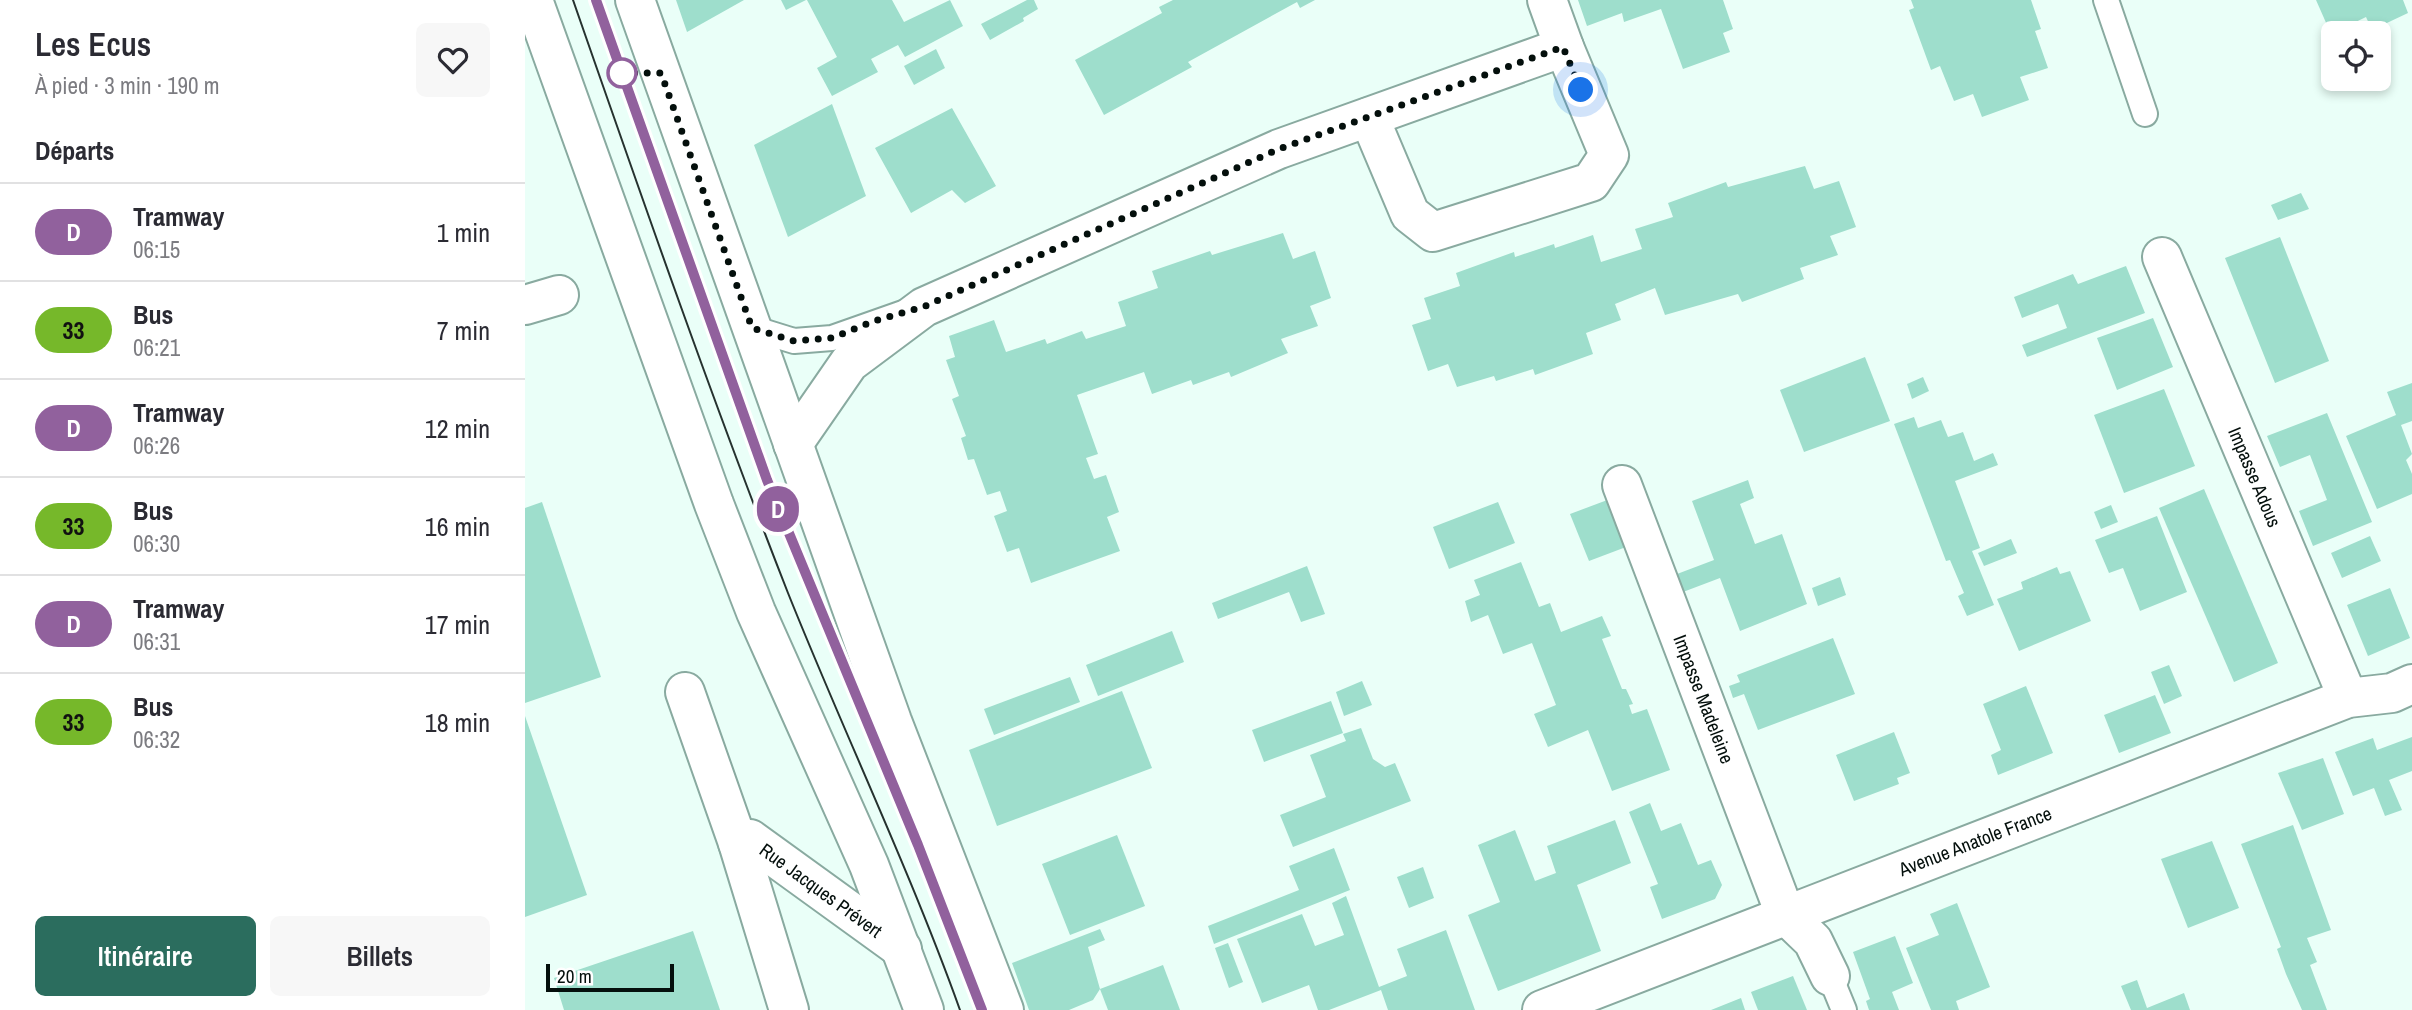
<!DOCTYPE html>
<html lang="fr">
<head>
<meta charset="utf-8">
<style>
  :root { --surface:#fff; --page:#f7f7f7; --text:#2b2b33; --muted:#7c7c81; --line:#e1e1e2; --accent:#2b6d5e }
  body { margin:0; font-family:"Archivo Narrow",sans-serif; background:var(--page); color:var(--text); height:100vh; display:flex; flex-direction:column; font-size:26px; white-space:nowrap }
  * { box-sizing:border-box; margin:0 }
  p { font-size:23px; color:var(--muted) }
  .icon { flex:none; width:38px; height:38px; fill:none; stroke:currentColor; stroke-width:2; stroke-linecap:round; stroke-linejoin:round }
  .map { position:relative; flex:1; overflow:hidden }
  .panel { display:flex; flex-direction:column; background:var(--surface); width:525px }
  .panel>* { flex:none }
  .badge { padding:0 14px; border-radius:23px; font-size:24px; line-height:46px }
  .buttons { position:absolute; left:1796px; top:21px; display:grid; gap:14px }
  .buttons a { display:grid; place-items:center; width:70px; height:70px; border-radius:10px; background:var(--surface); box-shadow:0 4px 10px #0003; font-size:35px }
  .scale { position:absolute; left:21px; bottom:18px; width:128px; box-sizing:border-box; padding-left:7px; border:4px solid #040f0c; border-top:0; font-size:19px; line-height:24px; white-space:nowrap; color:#040f0c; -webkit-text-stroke:5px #fff; paint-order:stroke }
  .you { position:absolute; width:35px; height:35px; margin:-18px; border:5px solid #fff; border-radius:50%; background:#1a73e8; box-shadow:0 0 0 10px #1a73e833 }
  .map>.badge { position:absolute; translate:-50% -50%; box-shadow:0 0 0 4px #fff }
  h2 { padding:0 35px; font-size:26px; line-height:63px }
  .round { display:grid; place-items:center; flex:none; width:74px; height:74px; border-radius:10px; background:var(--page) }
  .headline { display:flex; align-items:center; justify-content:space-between; height:119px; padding:0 35px }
  h1 { font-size:33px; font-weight:600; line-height:52px }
  .button { display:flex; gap:14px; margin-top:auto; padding:14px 35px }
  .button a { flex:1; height:80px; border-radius:10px; background:var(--accent); color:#fff; font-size:28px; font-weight:600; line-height:80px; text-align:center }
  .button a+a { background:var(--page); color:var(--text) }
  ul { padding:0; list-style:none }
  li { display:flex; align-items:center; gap:21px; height:98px; padding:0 35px; border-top:2px solid var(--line) }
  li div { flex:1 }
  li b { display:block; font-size:26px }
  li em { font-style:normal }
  li .badge { min-width:77px; font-weight:700; text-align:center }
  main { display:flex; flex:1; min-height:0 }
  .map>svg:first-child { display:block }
</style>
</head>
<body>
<main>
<section class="panel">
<div class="headline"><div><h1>Les Ecus</h1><p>À pied · 3 min · 190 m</p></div><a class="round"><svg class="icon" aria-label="heart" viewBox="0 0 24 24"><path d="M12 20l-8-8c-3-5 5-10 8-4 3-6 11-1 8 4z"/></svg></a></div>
<h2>Départs</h2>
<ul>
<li><span class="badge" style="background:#91619d;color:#fff">D</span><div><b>Tramway</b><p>06:15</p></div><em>1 min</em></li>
<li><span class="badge" style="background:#76b82a;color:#111">33</span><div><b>Bus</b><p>06:21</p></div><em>7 min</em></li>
<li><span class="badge" style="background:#91619d;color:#fff">D</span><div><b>Tramway</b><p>06:26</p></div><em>12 min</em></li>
<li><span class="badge" style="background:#76b82a;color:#111">33</span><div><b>Bus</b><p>06:30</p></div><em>16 min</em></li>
<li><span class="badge" style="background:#91619d;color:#fff">D</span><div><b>Tramway</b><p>06:31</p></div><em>17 min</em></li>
<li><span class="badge" style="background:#76b82a;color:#111">33</span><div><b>Bus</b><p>06:32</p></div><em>18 min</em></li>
</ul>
<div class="button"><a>Itinéraire</a><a>Billets</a></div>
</section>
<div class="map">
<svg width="1887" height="1010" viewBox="0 0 1887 1010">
  <rect width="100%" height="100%" fill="#eafff8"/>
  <!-- building -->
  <g fill="#9edecc">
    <path d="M151 0H219L162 32Z"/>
    <path d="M256 0H281L261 10Z"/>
    <path d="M282 0H367L379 22 425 0 438 26 380 57 373 45 346 59 353 72 307 96 292 68 312 57Z"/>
    <path d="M502 0H509L513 9 498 18 499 21 465 40 456 24Z"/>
    <path d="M648 0H790L775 8 772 2 663 62 667 67 579 115 550 60 637 13 634 7Z"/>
    <path d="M1053 0H1198L1208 29 1198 33 1205 52 1158 69 1136 9 1099 22 1097 13 1062 26Z"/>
    <path d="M1386 0H1506L1516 29 1510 31 1523 68 1495 77 1504 100 1457 117 1448 94 1429 101 1415 66 1406 70 1384 10 1389 8Z"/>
    <path d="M1791 0H1878L1883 13 1847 30 1841 17 1806 34Z"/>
    <path d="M411 49 420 68 389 85 379 66Z"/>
    <path d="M307 104 341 196 263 237 229 145Z"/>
    <path d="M427 108 471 186 440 203 427 190 386 213 350 148Z"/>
    <path d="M1280 166 1289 189 1314 181 1331 227 1305 236 1313 255 1275 268 1279 279 1217 302 1213 294 1140 315 1130 288 1090 304 1096 320 1061 333 1068 354 1010 375 1008 369 971 381 969 376 932 387 923 364 903 371 887 325 906 319 899 298 935 286 931 273 989 252 990 257 1029 244 1030 248 1068 235 1076 262 1117 249 1110 229 1148 217 1143 203 1201 182 1203 187Z"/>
    <path d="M1776 193 1784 209 1753 220 1746 205Z"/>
    <path d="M758 233 768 259 790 251 806 298 785 306 793 326 756 339 763 353 706 377 704 372 668 385 666 380 627 394 619 372 552 395 573 454 561 458 569 479 581 475 594 512 582 517 595 551 506 583 494 548 482 552 469 516 482 511 475 491 462 495 449 459 443 460 436 438 441 436 427 399 434 396 421 360 430 357 424 336 469 320 481 352 520 339 522 344 557 331 561 339 601 326 593 302 633 288 627 271 685 251 687 255Z"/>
    <path d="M1755 237 1804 361 1750 383 1700 258Z"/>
    <path d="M1601 266 1620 313 1502 357 1497 345 1542 328 1533 304 1497 318 1489 297 1548 274 1553 284Z"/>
    <path d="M1628 318 1648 367 1592 390 1572 338Z"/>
    <path d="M1340 357 1365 421 1279 452 1255 390Z"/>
    <path d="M1398 377 1404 391 1387 399 1382 384Z"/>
    <path d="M1887 383V421L1876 425 1887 454 1881 460 1887 474V494L1852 509 1821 436 1871 415 1862 392Z"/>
    <path d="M1639 389 1670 466 1599 493 1569 415Z"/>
    <path d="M1802 413 1847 522 1788 546 1774 511 1802 500 1785 455 1755 467 1742 436Z"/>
    <path d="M1389 417 1393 428 1416 420 1423 437 1438 432 1449 461 1468 453 1473 465 1430 481 1455 548 1447 551 1469 605 1442 616 1433 596 1439 593 1425 560 1421 561 1369 424Z"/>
    <path d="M1223 480 1229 498 1215 504 1230 544 1257 534 1282 604 1215 631 1195 578 1158 592 1152 574 1189 560 1167 501Z"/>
    <path d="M1679 489 1753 663 1709 682 1634 508Z"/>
    <path d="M1085 499 1101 547 1064 561 1045 514Z"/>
    <path d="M17 502 76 677 0 703V508Z"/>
    <path d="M973 502 990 543 924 569 908 527Z"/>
    <path d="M1586 505 1593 522 1576 529 1569 512Z"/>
    <path d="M1632 516 1662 592 1615 611 1598 568 1584 573 1570 540Z"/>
    <path d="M1845 536 1856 561 1817 578 1806 553Z"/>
    <path d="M1486 539 1492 553 1459 566 1453 553Z"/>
    <path d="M996 562 1014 607 1025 603 1036 632 1077 616 1086 636 1077 639 1097 689H1101L1108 704 1104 705 1107 714 1122 709 1145 770 1087 791 1063 730 1023 747 1009 714 1031 705 1007 643 978 654 963 615 946 622 940 601 955 595 949 580Z"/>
    <path d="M782 566 800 614 776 622 764 592 693 619 687 603Z"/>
    <path d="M1532 567 1535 574 1545 571 1566 621 1494 651 1472 599 1498 589 1496 582Z"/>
    <path d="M1315 577 1321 595 1293 606 1287 588Z"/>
    <path d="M1865 588 1885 638 1843 656 1822 605Z"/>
    <path d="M647 631 659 662 573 696 561 665Z"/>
    <path d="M1308 638 1330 694 1233 730 1219 694 1208 698 1204 686 1215 682 1212 675Z"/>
    <path d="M1644 665 1657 696 1639 704 1626 672Z"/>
    <path d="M545 677 555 702 469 735 459 709Z"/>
    <path d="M837 681 847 705 819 716 811 692Z"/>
    <path d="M1501 686 1528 753 1473 775 1466 755 1476 750 1458 704Z"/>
    <path d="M597 691 627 768 472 826 444 750Z"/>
    <path d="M1630 695 1646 733 1594 753 1579 715Z"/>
    <path d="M806 701 818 733 739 762 727 730Z"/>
    <path d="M0 716 62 895 0 917Z"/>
    <path d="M836 728 848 759 860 767 870 763 886 801 768 847 755 815 801 797 785 755 821 741 818 734Z"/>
    <path d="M1369 732 1385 773 1372 778 1374 784 1329 801 1311 755Z"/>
    <path d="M1887 737V771L1864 780 1877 810 1860 816 1849 788 1828 796 1810 752 1848 738 1852 750Z"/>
    <path d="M1798 758 1819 814 1777 830 1753 773Z"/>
    <path d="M1125 803 1136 831 1156 823 1173 865 1186 860 1197 885 1190 899 1137 919 1125 887 1133 884 1104 812Z"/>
    <path d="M1090 820 1106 863 1052 885 1076 951 973 991 943 915 975 902 953 845 990 830 1010 881 1031 873 1022 846Z"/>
    <path d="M1768 825 1806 930 1782 938 1792 962 1785 965 1802 1010H1777L1761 974 1752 949 1756 947 1716 844Z"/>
    <path d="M592 835 620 906 545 935 517 864Z"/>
    <path d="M1687 841 1714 908 1663 928 1636 859Z"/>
    <path d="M809 848 825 890 689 944 683 926 774 890 764 866Z"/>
    <path d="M898 867 909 898 884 908 872 877Z"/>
    <path d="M821 896 854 987 882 976 872 949 921 930 950 1010H863L856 990 804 1010H793L784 985 737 1003 712 939 777 914 790 946 819 935 807 903Z"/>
    <path d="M1432 903 1465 987 1431 1001 1434 1010H1406L1381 948 1414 935 1405 914Z"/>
    <path d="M575 929 580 940 563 947 575 989 568 1000 544 1010H504L487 963Z"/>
    <path d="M168 931 195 1010H39L29 978Z"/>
    <path d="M1370 936 1388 983 1367 992 1374 1010H1344L1341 1001 1345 999 1328 952Z"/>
    <path d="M703 943 718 982 704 988 690 948Z"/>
    <path d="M638 965 655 1010H583L575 989Z"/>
    <path d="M1268 976 1282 1010H1233L1226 992Z"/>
    <path d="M1612 980 1622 1008 1659 993 1665 1010H1606L1596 986Z"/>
    <path d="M1216 998 1220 1010H1186Z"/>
  </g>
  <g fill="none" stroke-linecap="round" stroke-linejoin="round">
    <!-- service casing -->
    <g stroke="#89aaa0" stroke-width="28">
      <g id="service">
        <path d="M1581 0 1620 114"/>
        <path d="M227 328 269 341 307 338 378 313"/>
        <path d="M1305 976 1319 1010"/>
      </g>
    </g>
    <!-- minor casing -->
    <g stroke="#89aaa0" stroke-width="42">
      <g id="minor">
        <path d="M844 117 885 214 908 232 1066 182 1084 155 1039 47"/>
        <path d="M1637 257 1823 698"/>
        <path d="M0 305 34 295"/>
        <path d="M268 444 324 363 399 307 754 149 1039 47 1022 0"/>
        <path d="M1097 485 1260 914 1288 941 1305 976"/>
        <path d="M160 692 213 843 264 1010"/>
        <path d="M213 843 225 839 377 949"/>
        <path d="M1017 1010 1823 698 1867 693 1887 684"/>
      </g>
    </g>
    <!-- secondary casing -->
    <g stroke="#89aaa0" stroke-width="42">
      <g id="secondary">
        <path d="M8 0 189 504 231 612 344 865 399 1010"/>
        <path d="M110 0 367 721 479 1010"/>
      </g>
    </g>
    <!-- service -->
    <use href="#service" stroke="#fff" stroke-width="24"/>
    <!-- minor -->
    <use href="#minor" stroke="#fff" stroke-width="38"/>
    <!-- secondary -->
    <use href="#secondary" stroke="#fff" stroke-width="38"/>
    <!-- tram -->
    <g stroke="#26322f" stroke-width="2">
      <path d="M48 0C117 198 186 397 263 593 319 733 384 868 435 1010"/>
      <path d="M71 0 242 480 393 845 457 1010"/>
    </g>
  </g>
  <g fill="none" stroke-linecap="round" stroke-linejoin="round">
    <!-- line casing -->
    <g stroke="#fff" stroke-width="16">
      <path id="line" d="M71 0 242 480 393 845 457 1010"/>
    </g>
    <!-- line -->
    <use href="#line" stroke="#91619d" stroke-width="10"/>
    <!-- walk -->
    <path stroke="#040f0c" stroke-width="7" stroke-dasharray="0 12.6" d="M97 73H136L227 328 269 341 307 338 349 321 398 307 754 149 1038 47 1056 90"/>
  </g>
  <!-- markers -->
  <circle fill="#fff" stroke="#91619d" stroke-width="3.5" cx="97" cy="73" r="14"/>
  <g text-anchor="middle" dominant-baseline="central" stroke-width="5" stroke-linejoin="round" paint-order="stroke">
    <!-- street labels -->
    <g font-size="19" fill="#040f0c" stroke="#fff">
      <text transform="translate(1730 477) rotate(67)">Impasse Adous</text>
      <text transform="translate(1179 699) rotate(69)">Impasse Madeleine</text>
      <text transform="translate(1450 841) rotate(-21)">Avenue Anatole France</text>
      <text transform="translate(296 890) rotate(36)">Rue Jacques Prévert</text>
    </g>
  </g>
</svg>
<div class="buttons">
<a><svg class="icon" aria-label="locate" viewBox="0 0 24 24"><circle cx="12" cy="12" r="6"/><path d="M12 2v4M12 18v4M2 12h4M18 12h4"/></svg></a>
</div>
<div class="scale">20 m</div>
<div class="you" style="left:1056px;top:90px"></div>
<b class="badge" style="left:253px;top:509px;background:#91619d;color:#fff">D</b>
</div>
</main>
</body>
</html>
